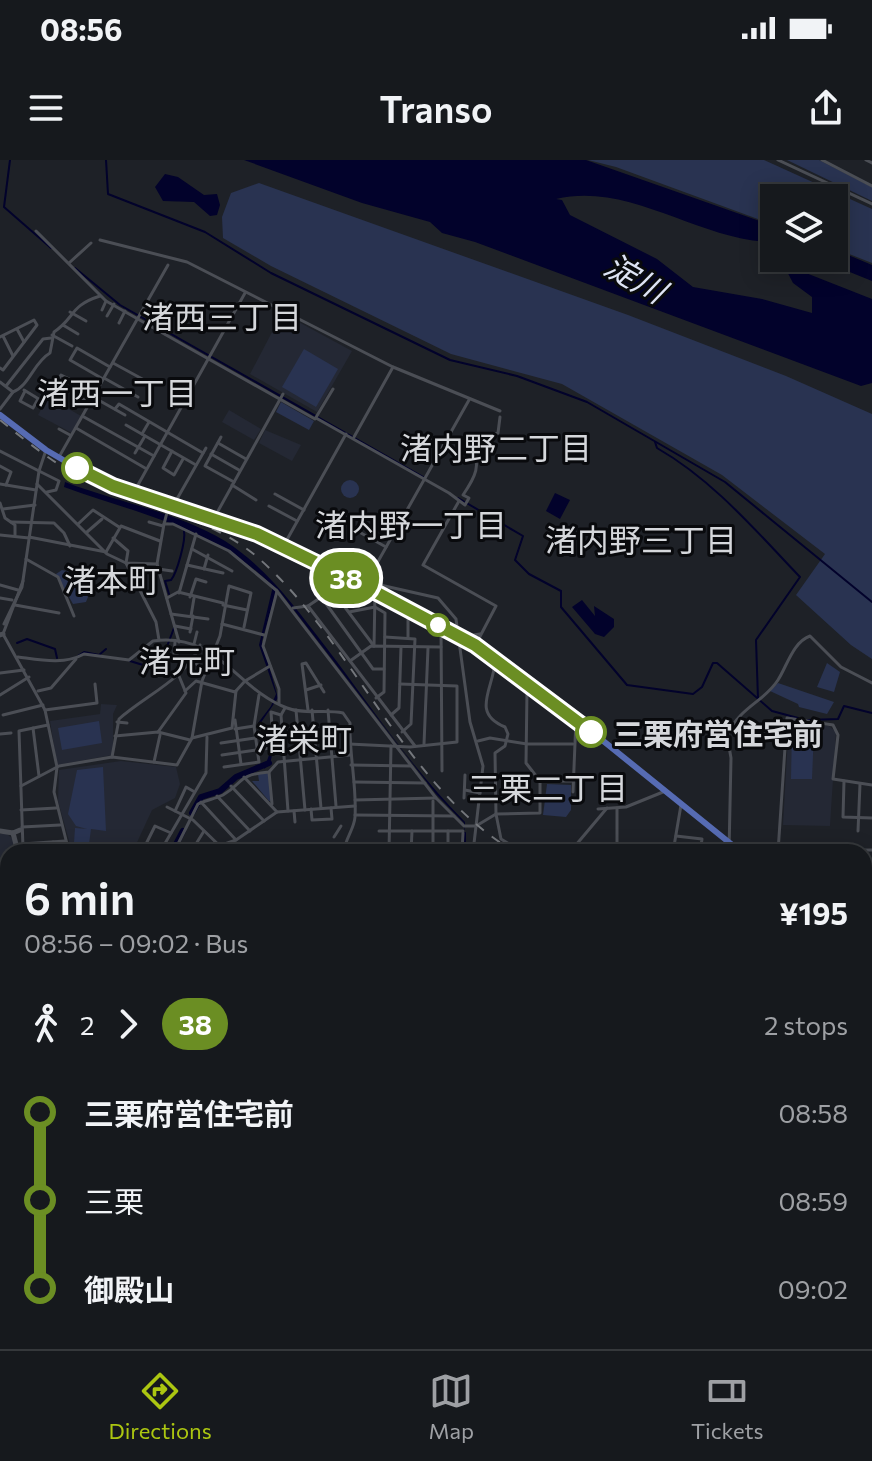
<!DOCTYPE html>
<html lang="en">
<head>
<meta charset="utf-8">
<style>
  :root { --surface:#16191d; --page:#23262a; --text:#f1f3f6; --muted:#9ea0a4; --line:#35383b; --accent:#acc611 }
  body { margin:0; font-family:Commissioner,"Noto Sans JP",sans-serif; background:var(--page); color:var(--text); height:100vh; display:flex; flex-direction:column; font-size:30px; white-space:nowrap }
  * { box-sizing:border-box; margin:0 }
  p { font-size:26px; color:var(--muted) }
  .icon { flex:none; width:44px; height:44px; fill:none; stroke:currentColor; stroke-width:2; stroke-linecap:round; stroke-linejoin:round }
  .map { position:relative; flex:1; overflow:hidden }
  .panel { position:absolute; left:0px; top:684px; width:872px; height:506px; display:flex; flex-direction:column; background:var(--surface); border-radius:24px 24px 0 0; box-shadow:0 4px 20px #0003,0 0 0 2px var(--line) }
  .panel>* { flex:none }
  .badge { padding:0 16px; border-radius:26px; font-size:28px; line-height:52px }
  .buttons { position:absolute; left:760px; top:24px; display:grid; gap:16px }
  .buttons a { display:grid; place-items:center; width:88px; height:88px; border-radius:0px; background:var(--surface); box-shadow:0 4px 20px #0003,0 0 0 2px var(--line); font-size:40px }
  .map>.badge { position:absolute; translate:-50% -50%; box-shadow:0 0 0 4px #fff }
  .legs { display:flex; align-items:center; gap:12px; height:88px; padding:0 24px; font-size:26px }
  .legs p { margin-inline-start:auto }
  .head { display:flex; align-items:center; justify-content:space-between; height:136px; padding:0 24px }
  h1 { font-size:44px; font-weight:600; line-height:60px }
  ul { padding:0 24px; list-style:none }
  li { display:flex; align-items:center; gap:28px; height:88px; font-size:30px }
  li i { display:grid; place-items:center; width:12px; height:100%; margin:0 10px; background:currentColor }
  li i::after { content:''; width:20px; height:20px; margin:-10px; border:6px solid; border-radius:50%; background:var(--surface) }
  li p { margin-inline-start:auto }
  li:first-child i { background:linear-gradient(#0000 50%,currentColor 0) }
  li:last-child i { background:linear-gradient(currentColor 50%,#0000 0) }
  .status { display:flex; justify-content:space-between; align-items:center; height:56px; padding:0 40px; background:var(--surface); direction:ltr }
  .status svg { height:22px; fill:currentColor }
  header { display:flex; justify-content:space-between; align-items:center; height:104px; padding:0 24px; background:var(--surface); font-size:36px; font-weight:600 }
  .tabs { display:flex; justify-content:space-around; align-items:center; height:112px; border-top:2px solid var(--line); background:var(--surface); font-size:22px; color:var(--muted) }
  .tabs a { display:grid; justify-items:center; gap:4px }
  .tabs .active { color:var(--accent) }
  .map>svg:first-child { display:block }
</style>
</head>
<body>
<div class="status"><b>08:56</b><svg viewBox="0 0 49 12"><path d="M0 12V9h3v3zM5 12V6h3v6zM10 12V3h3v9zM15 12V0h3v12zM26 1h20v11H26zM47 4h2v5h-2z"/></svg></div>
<header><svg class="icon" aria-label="menu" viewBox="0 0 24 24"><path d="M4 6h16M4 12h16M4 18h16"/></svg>Transo<svg class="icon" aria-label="share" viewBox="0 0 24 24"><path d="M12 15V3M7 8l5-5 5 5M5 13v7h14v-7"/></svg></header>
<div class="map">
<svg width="872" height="1189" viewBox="0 0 872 1189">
  <rect width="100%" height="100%" fill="#1e2127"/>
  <!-- built -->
  <g fill="#242834">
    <path d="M282 153 352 191 317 252 250 214Z"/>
    <path d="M48 237 81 256 72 273 38 255Z"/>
    <path d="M229 250 261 269 254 280 222 262Z"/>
    <path d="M265 270 301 285 292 301 259 283Z"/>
    <path d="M101 544 117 545 113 554V595L57 605 50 561 100 554Z"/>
    <path d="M789 560 829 566 836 572 830 666 783 665Z"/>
    <path d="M121 601 176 607 180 624 175 638 152 650 133 691 71 688 58 641 59 610Z"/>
    <path d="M0 674H7L14 680 15 692H8V1075H0Z"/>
    <path d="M872 1140V1174L864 1170V1143Z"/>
    <path d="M687 1182H735L731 1189H686Z"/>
  </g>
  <!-- green -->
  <g fill="#293351">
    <path d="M588 0H764L872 49V103L834 88V38H774V65L616 7Z"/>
    <path d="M787 0H819L872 27V41Z"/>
    <path d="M259 23 628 155 786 216 872 254V499L851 485 796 435 825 394 722 315 562 224 451 194 271 106 223 78 222 57 231 33Z"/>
    <path d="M304 189 338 209 316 247 282 227Z"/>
    <path d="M281 242 314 261 309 270 276 252Z"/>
    <circle cx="350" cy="329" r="9"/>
    <path d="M62 410 78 413 88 437 86 442 73 444 56 414Z"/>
    <path d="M827 503 840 512 834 532 817 527Z"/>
    <path d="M778 523 834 542 827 554 799 547 798 544 770 531Z"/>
    <path d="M99 561 102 583 62 590 58 568Z"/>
    <path d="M792 569 814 570 812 619H791Z"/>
    <path d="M103 607 106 671 91 669 89 684 74 683 75 668 87 669 76 666 68 654 77 610Z"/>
    <path d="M269 613 271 641H269L252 621H259L258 614Z"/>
    <path d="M547 624 571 625V650L566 657 543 655Z"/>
  </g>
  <!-- water -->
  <g fill="#02022b">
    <path d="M244 0H586L774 66V82C701 82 630 21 556 39L562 40 570 55 657 99 693 127 762 139 812 153V137L793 123 780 98H792L806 113 872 139V223L861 226 475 82 442 73 430 62 362 43Z"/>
    <path d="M165 14 178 17 204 35 217 34 220 45 217 55 210 56 194 42 163 41 155 27Z"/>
    <path d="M834 89 872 105V121L815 98H834Z"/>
    <path d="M65 322C117 342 177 352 225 381 267 408 295 447 325 486 370 545 412 609 465 662L464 674V663L436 634 277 428 262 481 278 538 260 564 274 586 270 604 264 609 272 587 258 563 271 546 276 534 259 485 273 426C212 367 141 355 64 327Z"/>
    <path d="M555 333 570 340 560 359 546 351Z"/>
    <path d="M582 440 595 456 594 446 614 459V467L604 477 595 474 572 447Z"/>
  </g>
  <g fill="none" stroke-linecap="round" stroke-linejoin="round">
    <!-- stream -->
    <g stroke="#02022b" stroke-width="2">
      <path d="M10 0 4 47 51 88"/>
      <path d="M106 0 108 34 205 72 271 113 450 200 517 216 587 242 725 322 872 442"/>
      <path d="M75 108 120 145 425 318"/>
      <path d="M655 282 657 288C713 320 756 371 800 417L756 480 758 539"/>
      <path d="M458 338 523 376 515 400 529 414 561 431V447L627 525 693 534 702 527 713 503H717L772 551 798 558"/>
      <path d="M169 434 165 421 171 420C177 413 186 380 184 371"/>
      <path d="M17 483 27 479 55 489 57 498"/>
      <path d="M78 496 84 492 99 495 106 489"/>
      <path d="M130 501 143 505 163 497 174 468"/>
      <path d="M808 560 838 559 844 546 872 553"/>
      <path d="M465 692V673"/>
      <path d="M315 1182 319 1189"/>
      <path d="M461 1189 465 1183"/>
    </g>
    <!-- river -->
    <g stroke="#02022b" stroke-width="6">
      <path d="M192 653 201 637 220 631 236 617 269 603"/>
      <path d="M172 692 183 671"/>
      <path d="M0 847 8 844"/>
      <path d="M864 850 872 848"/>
      <path d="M441 1189 446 1182"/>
    </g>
    <!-- street -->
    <g stroke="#4b4e55" stroke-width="3">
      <path d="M778 0 872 44"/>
      <path d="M822 0 872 26"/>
      <path d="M866 0 872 3"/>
      <path d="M36 71 106 141 315 259 333 229"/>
      <path d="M100 80 187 102 393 207 500 251"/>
      <path d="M69 103 91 83"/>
      <path d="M102 150 106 141"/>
      <path d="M70 152 86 161"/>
      <path d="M107 156 114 144"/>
      <path d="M119 163 125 151"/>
      <path d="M63 165 78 174"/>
      <path d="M17 169 24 182"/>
      <path d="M52 175 72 186"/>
      <path d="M3 176 13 196"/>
      <path d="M0 177 34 160 37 165 3 210 0 208"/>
      <path d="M113 203 146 221"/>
      <path d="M104 218 138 237"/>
      <path d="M103 219 70 200 77 188 110 207"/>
      <path d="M0 222 13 232C29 226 34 202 50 193L54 172C76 157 69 146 100 136"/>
      <path d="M6 226 43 179 51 178"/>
      <path d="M24 230 42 241"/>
      <path d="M25 231 20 241 33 248 38 239"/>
      <path d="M93 237 125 255"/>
      <path d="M90 243 56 224 61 215 96 232"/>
      <path d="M0 249 13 232"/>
      <path d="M115 249 119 244 203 293"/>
      <path d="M84 257 154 296"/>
      <path d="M316 258 449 333 465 345 469 338 463 335C476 316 481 306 472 284L498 273 500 257"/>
      <path d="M126 265 196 305"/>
      <path d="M76 268 145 308"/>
      <path d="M59 269 70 275"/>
      <path d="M142 274 149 262"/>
      <path d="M221 277 205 306 234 322"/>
      <path d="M354 277 393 207"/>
      <path d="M218 283 246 299"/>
      <path d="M0 291 39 311 46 290"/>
      <path d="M172 291 163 308 174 315 183 299"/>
      <path d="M135 293 145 276"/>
      <path d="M211 294 239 310"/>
      <path d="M59 297 168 105"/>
      <path d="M0 306 11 312 6 325"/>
      <path d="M0 324 36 330"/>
      <path d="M37 324 107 394 126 403 157 404 179 482"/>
      <path d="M232 325 256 340"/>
      <path d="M134 332 245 133"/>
      <path d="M275 334 304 350"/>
      <path d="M459 341 423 405 496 446 476 484"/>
      <path d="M0 343 5 358 15 365V375"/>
      <path d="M173 346 206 288"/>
      <path d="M269 346 297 361"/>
      <path d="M3 349 35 345"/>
      <path d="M213 360 283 234"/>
      <path d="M11 362 54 363 64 373 70 386"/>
      <path d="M149 362 163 366"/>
      <path d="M78 364 93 350 119 367"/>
      <path d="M164 364 169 345"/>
      <path d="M352 368 386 387"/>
      <path d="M87 372 102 359"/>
      <path d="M0 375 29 378"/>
      <path d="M29 377 106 392"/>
      <path d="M113 378 128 391 126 403 156 462 159 480"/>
      <path d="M284 385 346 274"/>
      <path d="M192 389 232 411"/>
      <path d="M106 392 121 366 160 381"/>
      <path d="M26 399 58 417 74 456"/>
      <path d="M157 404 164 364H173L229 391 276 430 436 638 464 666H476L496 654 540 653V621L526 603 527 531 530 524"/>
      <path d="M187 405 223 413"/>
      <path d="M158 409 172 411"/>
      <path d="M204 409 208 395"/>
      <path d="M23 421 3 474 45 550 57 607 54 632 69 692"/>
      <path d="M367 421 469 240"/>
      <path d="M367 422 438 438 456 459 470 562 483 606 473 692"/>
      <path d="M0 425 18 430"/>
      <path d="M338 429 344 446 374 486"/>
      <path d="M277 431 263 486 279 529V543"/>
      <path d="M179 433 196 374"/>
      <path d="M190 437 196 419 206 422"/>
      <path d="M0 438 12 440"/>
      <path d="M167 438 178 432 223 443"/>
      <path d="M322 438 373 509H384"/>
      <path d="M15 445 59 453"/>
      <path d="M223 445 247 450"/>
      <path d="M308 446 415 586"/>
      <path d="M293 448 308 446 348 419"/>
      <path d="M408 450V478"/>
      <path d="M349 452 375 447 385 453 384 532 376 538"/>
      <path d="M171 454 208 459"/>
      <path d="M191 456 194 438"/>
      <path d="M4 464 22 427 39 311 59 321 56 330 47 332"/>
      <path d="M222 464 264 475"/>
      <path d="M175 466 191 469"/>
      <path d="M441 467 442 611"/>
      <path d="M190 472 193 456"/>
      <path d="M385 477 415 479 411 564 402 572"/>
      <path d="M460 477 480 474"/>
      <path d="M175 482 174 494 207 509"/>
      <path d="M194 484 197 472"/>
      <path d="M374 486 375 433"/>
      <path d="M18 497C41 500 64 505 84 494L129 500 153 481C218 472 236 529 287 548 304 555 325 549 343 553L350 563C349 594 357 626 355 657 354 670 345 678 344 692"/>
      <path d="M350 501 371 486 441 487"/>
      <path d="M495 501C494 528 470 553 505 567L508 574 505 586 495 593 496 654 501 679 522 692"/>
      <path d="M0 513 24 510"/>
      <path d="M306 530 321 525"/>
      <path d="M38 531 51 528 76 499"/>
      <path d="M185 531 196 521 235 532 245 521 270 506"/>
      <path d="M0 535 29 517"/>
      <path d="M285 548 281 555 288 651"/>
      <path d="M45 550 97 543 95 524"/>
      <path d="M296 550 305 650"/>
      <path d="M308 550 302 504 306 503 324 532"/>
      <path d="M312 550 321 648"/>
      <path d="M328 550 336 646"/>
      <path d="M3 555 43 545"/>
      <path d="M281 555 271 552 273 580 282 583"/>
      <path d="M391 555 399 548 401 487"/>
      <path d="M235 560 241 604"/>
      <path d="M117 562 127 563"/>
      <path d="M33 568 39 616"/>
      <path d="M235 569 254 566"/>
      <path d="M158 572 186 533 179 516"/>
      <path d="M0 574 11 573"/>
      <path d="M115 576 158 572 190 580"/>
      <path d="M192 578 232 568 236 531"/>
      <path d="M478 581 490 578 527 584H573"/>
      <path d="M221 583 255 578"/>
      <path d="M349 584 410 587 457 582V526L400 524"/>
      <path d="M424 584 428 488"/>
      <path d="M222 595 270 588"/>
      <path d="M112 597 119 559C146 535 187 518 200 485"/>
      <path d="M154 602 160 575"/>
      <path d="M351 605 411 606"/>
      <path d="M224 607 259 602 254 566 259 535"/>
      <path d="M269 612 272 644"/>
      <path d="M244 617 277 652"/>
      <path d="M540 621H573"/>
      <path d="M844 621 843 657 872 658"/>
      <path d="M354 622 425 623"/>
      <path d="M21 626 59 606 112 597 177 605 192 578 202 521 220 476 229 426 251 433 244 467"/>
      <path d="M231 626 264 661"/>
      <path d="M465 630 480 633"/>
      <path d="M573 632 576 559"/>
      <path d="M217 636 250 671"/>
      <path d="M464 638 465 615"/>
      <path d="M355 640 436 638"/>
      <path d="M201 642 236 680"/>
      <path d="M167 647 193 660 226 692"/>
      <path d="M311 649 312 660 332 659 331 648"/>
      <path d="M598 649 626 647 663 632"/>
      <path d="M21 650 56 648"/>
      <path d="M175 651 186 627 193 631"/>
      <path d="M294 651 295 662"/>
      <path d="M355 655 454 656"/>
      <path d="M22 667 60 665"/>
      <path d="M379 671H463"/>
      <path d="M858 671 860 624"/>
      <path d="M676 676 702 679 700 692"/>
      <path d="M334 677 341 666"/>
      <path d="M53 682 54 692"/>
      <path d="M22 684 65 681"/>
      <path d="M219 686 236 680 277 652 355 646"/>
      <path d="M385 686 433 688"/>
      <path d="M330 687 343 688"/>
      <path d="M673 689 696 692"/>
      <path d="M491 690V692"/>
      <path d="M621 690 631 692"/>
      <path d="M778 691 872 690"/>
      <path d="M28 692 23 688 19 571 48 565"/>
      <path d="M142 692 155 666 171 673"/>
      <path d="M160 692 206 613 207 577"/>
      <path d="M174 692 198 644C206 640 215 639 223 635 245 622 236 615 269 612L278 602 350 595"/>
      <path d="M191 692 204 671"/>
      <path d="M209 692 215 682"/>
      <path d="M247 692 254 685 264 692"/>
      <path d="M279 692 280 690"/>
      <path d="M389 692 391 586"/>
      <path d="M411 692 412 671"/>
      <path d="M433 692V641"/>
      <path d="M448 692V671"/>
      <path d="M462 692 463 673"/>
      <path d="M505 692H506"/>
      <path d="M570 692 607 648"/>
      <path d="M608 692 617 688V648"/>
      <path d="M673 692 681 645"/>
      <path d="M729 692 731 598 727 575C741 546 764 542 778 520 787 506 793 482 810 476L841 507 872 523"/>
      <path d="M778 692 787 558 833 565 838 575 833 619 872 625"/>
      <path d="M864 742 866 710"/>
      <path d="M864 742 872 745"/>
      <path d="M864 808 868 794"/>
      <path d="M864 886 872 890"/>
      <path d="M864 1016 872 1015"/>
      <path d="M864 1047 872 1023"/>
      <path d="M864 1060H872"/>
      <path d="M864 1081H872"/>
      <path d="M0 1092 8 1097"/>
      <path d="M864 1173 872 1176"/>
      <path d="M212 1182 218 1189"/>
      <path d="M337 1182 338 1189"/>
      <path d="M365 1182 366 1189"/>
      <path d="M368 1182 410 1185"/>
      <path d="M492 1182 495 1189"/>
      <path d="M538 1182 539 1189"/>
      <path d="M630 1182 631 1189"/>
      <path d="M663 1182V1189"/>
      <path d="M864 1182 868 1183 870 1175"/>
      <path d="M735 1185 744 1189"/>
      <path d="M16 1189 29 1182"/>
      <path d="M244 1189 245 1182"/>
      <path d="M292 1189V1182"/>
      <path d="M408 1189 412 1182"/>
      <path d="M452 1189 456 1182"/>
      <path d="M479 1189 480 1182"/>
      <path d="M582 1189 583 1182"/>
      <path d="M614 1189V1182"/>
      <path d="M647 1189V1182"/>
      <path d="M733 1189 737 1182"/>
      <path d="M777 1189 782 1182"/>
      <path d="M786 1189 789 1182"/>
      <path d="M826 1189 829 1182"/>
      <path d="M840 1189 842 1182"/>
      <path d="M845 1189 856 1182"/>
    </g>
    <!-- secondary -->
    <g stroke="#4b4e55" stroke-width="5">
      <path d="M0 475 3 474"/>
      <path d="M0 671 13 673 20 670"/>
      <path d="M13 673 18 692"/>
      <path d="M0 1081H8"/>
      <path d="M864 1123 872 1131"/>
      <path d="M430 1189 435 1182"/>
    </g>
    <!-- primary -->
    <g stroke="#566bb3" stroke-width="6">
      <path d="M0 255 46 290 96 319 284 385 475 485 550 538 741 692"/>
      <path d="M868 794 872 756"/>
      <path d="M864 867 872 860"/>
      <path d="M683 1189 684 1182"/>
    </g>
    <!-- rail -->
    <g stroke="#74777c" stroke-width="2" stroke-dasharray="10 10" stroke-linecap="butt">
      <path d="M0 260C32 286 63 311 101 327 153 349 212 359 256 396 351 477 404 627 515 692"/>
      <path d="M864 853 872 859"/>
    </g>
  </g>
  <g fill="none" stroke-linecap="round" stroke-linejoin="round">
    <!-- line-1 casing -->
    <g stroke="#fff" stroke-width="18">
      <path id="line-1" d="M77 308 113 326 257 374 364 426 475 485 591 572"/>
    </g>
    <!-- line-1 -->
    <use href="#line-1" stroke="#6b8e23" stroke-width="12"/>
  </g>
  <!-- markers -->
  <g fill="#fff" stroke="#6b8e23" stroke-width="4">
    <circle cx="77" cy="308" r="14"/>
    <circle cx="438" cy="465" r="10"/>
    <circle cx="591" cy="572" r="14"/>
  </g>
  <g text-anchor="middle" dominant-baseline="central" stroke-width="6" stroke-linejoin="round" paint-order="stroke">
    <!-- stop labels -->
    <g font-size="30" font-weight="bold" fill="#d5d7db" stroke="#090a0d" text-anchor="start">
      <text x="613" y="572">三栗府営住宅前</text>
    </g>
    <!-- water labels -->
    <g font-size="32" font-style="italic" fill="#dee4f4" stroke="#090a0d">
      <text transform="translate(636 117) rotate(30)">淀川</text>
    </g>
    <!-- neighbourhood labels -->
    <g font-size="32" fill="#d5d7db" stroke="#090a0d">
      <text x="222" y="156">渚西三丁目</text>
      <text x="117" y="232">渚西一丁目</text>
      <text x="496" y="287">渚内野二丁目</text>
      <text x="411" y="364">渚内野一丁目</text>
      <text x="641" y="379">渚内野三丁目</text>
      <text x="112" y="419">渚本町</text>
      <text x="187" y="500">渚元町</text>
      <text x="304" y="578">渚栄町</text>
      <text x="548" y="627">三栗二丁目</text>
    </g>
  </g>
</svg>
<div class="buttons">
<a><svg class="icon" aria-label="layers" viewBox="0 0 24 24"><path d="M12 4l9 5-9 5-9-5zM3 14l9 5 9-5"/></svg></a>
</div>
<b class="badge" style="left:346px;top:418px;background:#6b8e23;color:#fff">38</b>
<section class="panel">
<div class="head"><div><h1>6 min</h1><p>08:56 – 09:02 · Bus</p></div><b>¥195</b></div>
<div class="legs"><svg class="icon" aria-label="walk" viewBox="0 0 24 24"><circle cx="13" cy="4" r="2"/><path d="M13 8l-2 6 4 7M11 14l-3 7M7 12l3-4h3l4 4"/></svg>2<svg class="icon" aria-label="forward" viewBox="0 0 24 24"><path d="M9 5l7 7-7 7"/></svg><b class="badge" style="background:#6b8e23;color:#fff">38</b><p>2 stops</p></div>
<ul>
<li><i style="color:#6b8e23"></i><b>三栗府営住宅前</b><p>08:58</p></li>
<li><i style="color:#6b8e23"></i><span>三栗</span><p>08:59</p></li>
<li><i style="color:#6b8e23"></i><b>御殿山</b><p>09:02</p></li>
</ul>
</section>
</div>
<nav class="tabs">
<a class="active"><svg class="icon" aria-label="directions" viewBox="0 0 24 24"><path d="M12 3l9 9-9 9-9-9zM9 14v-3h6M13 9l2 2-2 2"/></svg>Directions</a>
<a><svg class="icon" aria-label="map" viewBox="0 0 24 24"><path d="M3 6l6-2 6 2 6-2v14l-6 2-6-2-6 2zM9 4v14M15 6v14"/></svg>Map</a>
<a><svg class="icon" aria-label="tickets" viewBox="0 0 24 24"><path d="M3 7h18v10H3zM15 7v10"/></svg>Tickets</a>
</nav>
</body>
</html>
